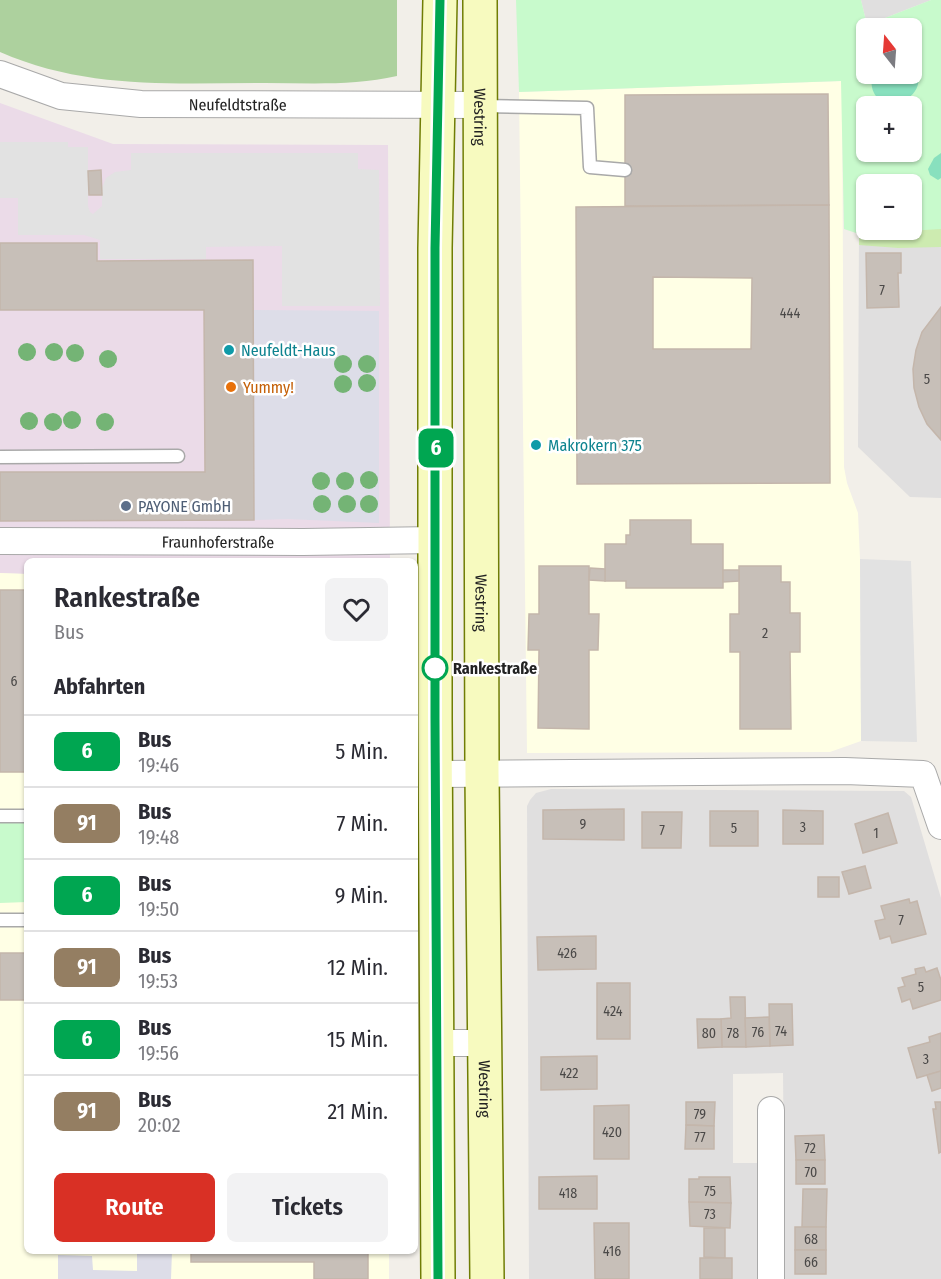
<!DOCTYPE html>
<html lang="de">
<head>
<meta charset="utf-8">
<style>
  :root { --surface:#fff; --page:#f2f2f3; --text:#2b2b33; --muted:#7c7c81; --line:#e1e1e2; --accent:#d93025 }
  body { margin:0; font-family:"Fira Sans Condensed",sans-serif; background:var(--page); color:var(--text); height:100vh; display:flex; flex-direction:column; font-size:22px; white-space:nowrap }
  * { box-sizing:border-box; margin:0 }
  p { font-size:20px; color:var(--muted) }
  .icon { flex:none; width:33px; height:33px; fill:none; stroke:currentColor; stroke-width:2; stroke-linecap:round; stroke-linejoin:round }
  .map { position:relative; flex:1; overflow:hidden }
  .drawer { position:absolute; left:24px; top:558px; width:394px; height:696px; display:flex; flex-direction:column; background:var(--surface); border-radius:9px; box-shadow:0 2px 4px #0004 }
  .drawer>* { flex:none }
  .badge { padding:0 12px; border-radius:9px; font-size:21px; line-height:39px }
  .needle { width:39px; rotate:343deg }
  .controls { position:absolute; left:856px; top:18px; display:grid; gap:12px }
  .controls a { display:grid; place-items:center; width:66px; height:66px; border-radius:9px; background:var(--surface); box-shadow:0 2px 4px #0004; font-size:30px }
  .map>.badge { position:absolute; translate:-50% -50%; box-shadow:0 0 0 3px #fff }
  h2 { padding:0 30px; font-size:22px; line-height:54px }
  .round { display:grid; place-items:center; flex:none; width:63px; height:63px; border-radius:9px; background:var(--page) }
  .overview { display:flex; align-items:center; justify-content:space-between; height:102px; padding:0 30px }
  h1 { font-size:28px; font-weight:600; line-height:45px }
  .button { display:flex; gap:12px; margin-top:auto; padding:12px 30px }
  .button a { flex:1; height:69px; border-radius:9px; background:var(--accent); color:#fff; font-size:24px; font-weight:600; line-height:69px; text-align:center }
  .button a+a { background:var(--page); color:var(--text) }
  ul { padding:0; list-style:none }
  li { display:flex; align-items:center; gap:18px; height:72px; padding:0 30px; border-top:2px solid var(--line) }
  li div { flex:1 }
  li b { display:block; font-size:22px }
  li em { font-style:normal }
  li .badge { min-width:66px; font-weight:700; text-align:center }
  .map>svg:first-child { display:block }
</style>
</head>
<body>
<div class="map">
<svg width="941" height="1279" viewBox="0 0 941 1279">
  <rect width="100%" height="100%" fill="#f2efe9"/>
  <!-- residential -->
  <g fill="#e0dfdf">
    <path d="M861 0H931L867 25Z"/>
    <path d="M941 229V498L910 497 858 447 859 234Z"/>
    <path d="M551 789 904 791 911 797 941 898V1279H785L783 1073 733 1074V1163H757L758 1279H529L527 806 530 800 536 793Z"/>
  </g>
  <!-- industrial -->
  <path fill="#ebdbe8" d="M0 103 113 144 388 145 390 561H27V574L0 573Z"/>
  <!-- education -->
  <g fill="#ffffe5">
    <path d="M842 81 844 467 847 483 858 513 860 559 861 741 830 752 527 753 519 92Z"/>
    <path d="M0 573 27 574V1251H389V1279H0Z"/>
  </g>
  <!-- grass -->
  <path fill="#cdebb0" d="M941 221V247L898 248 859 245V234L867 230H912Z"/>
  <!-- forest -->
  <path fill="#add19e" d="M0 0H397V76C354 86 309 83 265 83 173 83 87 90 0 52Z"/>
  <!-- park -->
  <g fill="#c8facc" fill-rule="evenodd">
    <path d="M516 0H861L867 25 931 0H941V229L859 234 844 229 841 81 519 92ZM867 28H912V74H867ZM867 106H912V152H867ZM867 184H912V230H867Z"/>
    <path d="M0 823H27V902L0 903Z"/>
  </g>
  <!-- pitch -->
  <g fill="#88e0be">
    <path d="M912 61C941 103 864 124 872 74H912Z"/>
    <path d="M941 153V178L938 180 930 175 928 169 934 158Z"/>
  </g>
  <!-- parking -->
  <g fill="#e2e2e2">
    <path d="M0 142H68V147H88V206L90 212 93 214 102 206V188L106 178 115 172 131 170V153H358V169L379 170 380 306H282V246L206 247V259H100V240L84 235H18V198H0Z"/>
    <path d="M860 559 911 561 917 742 861 741Z"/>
  </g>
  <!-- plaza -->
  <g fill="#dddde8">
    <path d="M253 310 379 311V523L288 519 254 520Z"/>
    <path d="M137 1251H172L171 1279H58V1255L92 1256 93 1270 137 1271Z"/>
  </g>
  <!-- building -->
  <g fill="#c7bfb8" stroke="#c4b6ab" stroke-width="1.5" fill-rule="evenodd">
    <path d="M828 94 829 205 625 206V95Z"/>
    <path d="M101 170 102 195H89L88 171Z"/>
    <path d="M829 205 830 483 577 484 576 207ZM653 277 752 278 751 349H653Z"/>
    <path d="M0 243H97V261L253 260 254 520 0 521V472H205L204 310H0Z"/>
    <path d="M866 253H901V273H898L899 307 867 308Z"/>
    <path d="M941 307V440L927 424 919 407 914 388 913 369 916 350 922 332Z"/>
    <path d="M630 520H691V544H723V588H626V581H605V544H626V535H630Z"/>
    <path d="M539 566H589V614H599L598 650H589V729L538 728 539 650H528L529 614H539Z"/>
    <path d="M739 566H781V582H790V613H800V652H790L791 729H740V652H730V614H739Z"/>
    <path d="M590 568 605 569V581L589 580Z"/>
    <path d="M723 570H739V581L723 582Z"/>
    <rect x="0" y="590" width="27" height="182"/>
    <path d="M624 809V840L543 839V810Z"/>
    <path d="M783 810 823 811V844H783Z"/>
    <rect x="710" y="811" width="48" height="35"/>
    <path d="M642 812H682L681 848H642Z"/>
    <path d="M888 813 897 843 863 853 855 824Z"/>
    <path d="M865 866 871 888 849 894 842 872Z"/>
    <rect x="818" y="877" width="21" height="20"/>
    <path d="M909 899 910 903 917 901 926 934 892 943 890 936 880 939 875 921 885 919 881 906Z"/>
    <path d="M596 936V969L538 970 537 937Z"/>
    <rect x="0" y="953" width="27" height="47"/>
    <path d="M924 967 926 972 937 968 941 980V1000L913 1009 910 999 902 1002 898 988 905 986 902 978 916 974 915 969Z"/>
    <rect x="597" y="983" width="33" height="56"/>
    <path d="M730 997H745L746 1047H722L721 1019 731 1018Z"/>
    <path d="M769 1004H792L793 1045 770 1046Z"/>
    <path d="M769 1017 770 1046 746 1047 745 1018Z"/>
    <path d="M697 1019H721L722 1047 698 1048Z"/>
    <path d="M941 1033V1071L917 1078 908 1048 930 1042 929 1037Z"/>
    <path d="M597 1056V1089L541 1090V1057Z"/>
    <path d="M941 1071V1088L932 1091 927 1075Z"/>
    <path d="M686 1102H715L714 1126 686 1125Z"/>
    <path d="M935 1102H941V1152L939 1153 933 1109H936Z"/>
    <path d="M629 1105V1159H594V1106Z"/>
    <path d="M686 1125 714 1126V1149H685Z"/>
    <path d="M824 1135 825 1160H796L795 1136Z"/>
    <rect x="796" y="1160" width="29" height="24"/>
    <path d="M597 1176V1209H539V1177Z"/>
    <path d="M699 1177H730L731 1203 689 1202V1179H699Z"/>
    <path d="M803 1189H827L826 1227H802Z"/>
    <path d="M689 1202 731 1203 730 1228 690 1226Z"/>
    <path d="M594 1223H629V1279H595Z"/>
    <rect x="795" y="1227" width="31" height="23"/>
    <path d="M704 1228H725V1258L704 1257Z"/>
    <rect x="795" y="1250" width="31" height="24"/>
    <path d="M191 1251H368V1279H314V1262H191Z"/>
    <rect x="700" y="1258" width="32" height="21"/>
  </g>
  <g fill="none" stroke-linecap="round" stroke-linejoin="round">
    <!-- service casing -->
    <g stroke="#a9a9a9" stroke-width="15">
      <g id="service">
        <path d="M482 106 587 108 590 167 625 170"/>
        <path d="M0 457 178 456"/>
        <path d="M0 816H27"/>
        <path d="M0 920H27"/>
      </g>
    </g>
    <!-- minor casing -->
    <g stroke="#a9a9a9" stroke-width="28">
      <g id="minor">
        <path id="s1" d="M0 74 61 96 141 104 479 105"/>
        <path id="s2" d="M0 541 303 542 436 540"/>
        <path d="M435 774 845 771 923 774 941 826"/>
        <path d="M436 1043H484"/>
        <path d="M771 1279V1110"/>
      </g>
    </g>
    <!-- secondary casing -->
    <g stroke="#707d05" stroke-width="36">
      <g id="secondary">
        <path id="s3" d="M480 0 482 774 487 1279"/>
        <path d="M438 1279 435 718V248L440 0"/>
      </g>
    </g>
    <!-- service -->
    <use href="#service" stroke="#fff" stroke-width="12"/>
    <!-- minor -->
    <use href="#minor" stroke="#fff" stroke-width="26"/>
    <!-- secondary -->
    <use href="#secondary" stroke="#f7fabf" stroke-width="33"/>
  </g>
  <!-- trees -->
  <g fill="#74b475">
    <circle cx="27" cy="352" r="9"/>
    <circle cx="54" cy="352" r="9"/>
    <circle cx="75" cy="353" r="9"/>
    <circle cx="108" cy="359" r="9"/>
    <circle cx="343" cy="364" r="9"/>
    <circle cx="367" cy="364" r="9"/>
    <circle cx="367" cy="383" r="9"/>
    <circle cx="343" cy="384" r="9"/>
    <circle cx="72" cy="420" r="9"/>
    <circle cx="29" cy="421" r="9"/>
    <circle cx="53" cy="422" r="9"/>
    <circle cx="105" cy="422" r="9"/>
    <circle cx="369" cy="480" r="9"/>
    <circle cx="321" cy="481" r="9"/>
    <circle cx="345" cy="481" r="9"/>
    <circle cx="322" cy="504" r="9"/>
    <circle cx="347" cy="504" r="9"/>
    <circle cx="369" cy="504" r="9"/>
  </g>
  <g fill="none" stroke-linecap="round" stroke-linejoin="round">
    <!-- line casing -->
    <g stroke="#fff" stroke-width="14">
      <path id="line" d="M438 1279 435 718V248L440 0"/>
    </g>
    <!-- line -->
    <use href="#line" stroke="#00a651" stroke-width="9"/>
  </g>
  <!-- markers -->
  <g fill="#0f9aa8" stroke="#fff" stroke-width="2">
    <circle cx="229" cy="350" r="6"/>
    <circle cx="536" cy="445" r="6"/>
  </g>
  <circle fill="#e8710a" stroke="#fff" stroke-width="2" cx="231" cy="387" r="6"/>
  <circle fill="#5c6f8a" stroke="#fff" stroke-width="2" cx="126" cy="506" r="6"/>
  <circle fill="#fff" stroke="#00a651" stroke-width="3" cx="435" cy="668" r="12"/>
  <g text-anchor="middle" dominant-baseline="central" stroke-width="5" stroke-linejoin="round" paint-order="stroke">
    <!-- number labels -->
    <g font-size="14" fill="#4b4948">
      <text x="882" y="290">7</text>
      <text x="790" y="313">444</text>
      <text x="927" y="379">5</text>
      <text x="765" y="633">2</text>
      <text x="14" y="681">6</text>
      <text x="583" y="824">9</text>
      <text x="803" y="827">3</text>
      <text x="734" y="828">5</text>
      <text x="662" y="830">7</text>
      <text x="876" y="833">1</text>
      <text x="901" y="920">7</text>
      <text x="567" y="953">426</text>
      <text x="921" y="987">5</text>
      <text x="613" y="1011">424</text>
      <text x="781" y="1031">74</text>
      <text x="758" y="1032">76</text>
      <text x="709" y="1033">80</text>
      <text x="733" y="1033">78</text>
      <text x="926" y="1059">3</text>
      <text x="569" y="1073">422</text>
      <text x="700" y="1114">79</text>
      <text x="612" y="1132">420</text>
      <text x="700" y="1137">77</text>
      <text x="810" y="1148">72</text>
      <text x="811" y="1172">70</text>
      <text x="710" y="1191">75</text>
      <text x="568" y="1193">418</text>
      <text x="710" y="1214">73</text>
      <text x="811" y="1239">68</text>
      <text x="612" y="1251">416</text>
      <text x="811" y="1262">66</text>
    </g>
    <!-- street labels -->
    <g font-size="16" fill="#222" stroke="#fff">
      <text stroke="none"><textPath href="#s1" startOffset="242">Neufeldtstraße</textPath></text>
      <text stroke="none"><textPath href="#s3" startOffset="117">Westring</textPath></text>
      <text stroke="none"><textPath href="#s2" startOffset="218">Fraunhoferstraße</textPath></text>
      <text stroke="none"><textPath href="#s3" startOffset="603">Westring</textPath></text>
      <text stroke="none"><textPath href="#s3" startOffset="1089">Westring</textPath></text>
    </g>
    <!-- culture labels -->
    <g font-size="16" fill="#0d838f" stroke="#fff" text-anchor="start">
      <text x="241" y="350">Neufeldt-Haus</text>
      <text x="548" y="445">Makrokern 375</text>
    </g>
    <!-- food labels -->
    <g font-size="16" fill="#c56008" stroke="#fff" text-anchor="start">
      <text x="243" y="387">Yummy!</text>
    </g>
    <!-- service labels -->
    <g font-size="16" fill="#4e5e75" stroke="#fff" text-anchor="start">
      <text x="138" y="506">PAYONE GmbH</text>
    </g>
    <!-- stop labels -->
    <g font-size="16" font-weight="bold" fill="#222" stroke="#fff" text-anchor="start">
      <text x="453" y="668">Rankestraße</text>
    </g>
  </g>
</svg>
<div class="controls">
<a><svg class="needle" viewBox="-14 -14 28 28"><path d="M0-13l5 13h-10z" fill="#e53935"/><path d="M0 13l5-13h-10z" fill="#7c7c81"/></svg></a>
<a>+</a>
<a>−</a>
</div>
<b class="badge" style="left:436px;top:448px;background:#00a651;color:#fff">6</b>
<section class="drawer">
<div class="overview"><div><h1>Rankestraße</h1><p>Bus</p></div><a class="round"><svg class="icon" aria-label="heart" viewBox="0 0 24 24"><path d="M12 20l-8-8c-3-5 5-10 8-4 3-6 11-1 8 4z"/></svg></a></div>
<h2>Abfahrten</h2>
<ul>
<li><span class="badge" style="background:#00a651;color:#fff">6</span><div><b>Bus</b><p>19:46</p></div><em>5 Min.</em></li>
<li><span class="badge" style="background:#947e62;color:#fff">91</span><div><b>Bus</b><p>19:48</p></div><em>7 Min.</em></li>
<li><span class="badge" style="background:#00a651;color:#fff">6</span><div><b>Bus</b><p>19:50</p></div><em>9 Min.</em></li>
<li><span class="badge" style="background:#947e62;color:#fff">91</span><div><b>Bus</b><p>19:53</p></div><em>12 Min.</em></li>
<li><span class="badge" style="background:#00a651;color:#fff">6</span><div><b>Bus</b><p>19:56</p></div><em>15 Min.</em></li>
<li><span class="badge" style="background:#947e62;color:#fff">91</span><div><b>Bus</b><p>20:02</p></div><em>21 Min.</em></li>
</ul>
<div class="button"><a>Route</a><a>Tickets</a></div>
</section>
</div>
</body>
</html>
